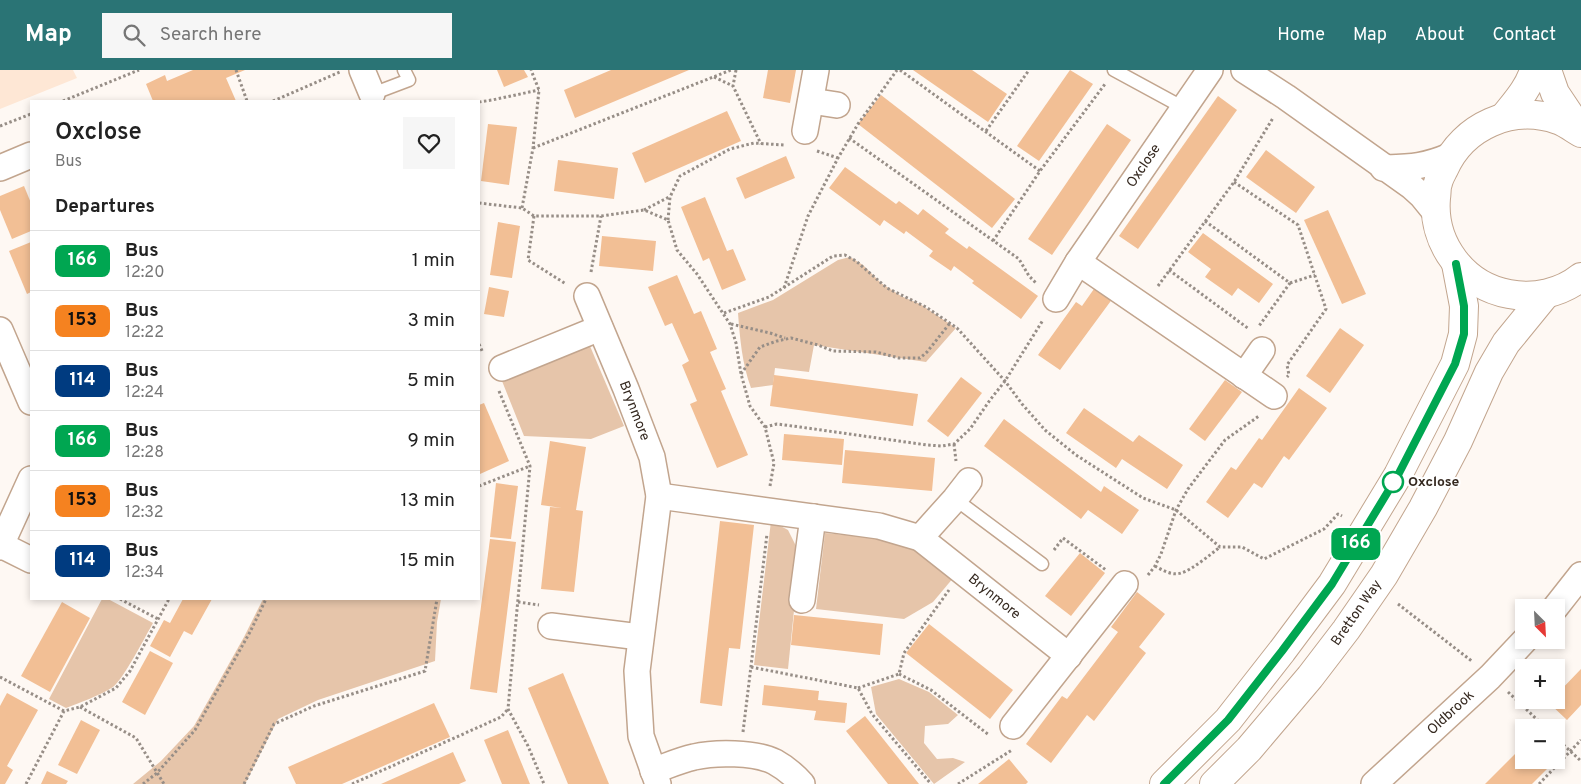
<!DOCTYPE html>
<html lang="en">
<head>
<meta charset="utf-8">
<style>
  :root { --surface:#fff; --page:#f6f6f6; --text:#222; --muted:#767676; --line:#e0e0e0; --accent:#2a7475 }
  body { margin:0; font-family:Overpass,sans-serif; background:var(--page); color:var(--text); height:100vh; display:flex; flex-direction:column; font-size:19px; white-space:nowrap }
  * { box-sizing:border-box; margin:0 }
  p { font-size:16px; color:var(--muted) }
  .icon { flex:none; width:28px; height:28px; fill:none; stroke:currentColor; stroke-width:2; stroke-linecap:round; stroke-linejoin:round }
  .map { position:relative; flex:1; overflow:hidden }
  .drawer { position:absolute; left:30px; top:30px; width:450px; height:500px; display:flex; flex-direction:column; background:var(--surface); border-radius:0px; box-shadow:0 2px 8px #0003 }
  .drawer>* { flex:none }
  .badge { padding:0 10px; border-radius:8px; font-size:18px; line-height:32px }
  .needle { width:32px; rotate:156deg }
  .controls { position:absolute; left:1515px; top:529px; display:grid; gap:10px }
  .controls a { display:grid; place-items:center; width:50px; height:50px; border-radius:0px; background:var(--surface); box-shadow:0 2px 8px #0003; font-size:25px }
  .map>.badge { position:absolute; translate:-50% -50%; box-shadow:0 0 0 2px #fff }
  h2 { padding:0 25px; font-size:19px; line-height:45px }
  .round { display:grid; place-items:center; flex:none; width:52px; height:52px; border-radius:0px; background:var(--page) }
  .head { display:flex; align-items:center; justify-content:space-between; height:85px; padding:0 25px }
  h1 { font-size:24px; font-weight:600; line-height:38px }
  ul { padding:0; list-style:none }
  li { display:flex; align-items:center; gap:15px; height:60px; padding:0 25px; border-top:1px solid var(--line) }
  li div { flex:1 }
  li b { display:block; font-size:19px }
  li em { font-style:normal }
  li .badge { min-width:55px; font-weight:700; text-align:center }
  header { display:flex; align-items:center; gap:30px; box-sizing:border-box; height:70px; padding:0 25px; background:var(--accent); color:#fff }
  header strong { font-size:24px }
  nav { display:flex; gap:28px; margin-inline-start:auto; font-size:18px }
  .search { width:350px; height:45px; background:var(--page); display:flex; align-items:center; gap:12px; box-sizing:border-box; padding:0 18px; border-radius:0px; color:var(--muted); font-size:19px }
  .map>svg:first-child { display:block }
</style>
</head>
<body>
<header>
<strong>Map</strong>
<div class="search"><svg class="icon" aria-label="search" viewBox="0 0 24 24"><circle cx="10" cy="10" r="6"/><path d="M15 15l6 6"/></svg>Search here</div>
<nav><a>Home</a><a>Map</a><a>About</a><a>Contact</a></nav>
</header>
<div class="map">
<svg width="1581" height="714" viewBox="0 0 1581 714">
  <rect width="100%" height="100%" fill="#fef8f3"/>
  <!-- built -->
  <path fill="#fee7d5" d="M0 0H73L77 8 0 39Z"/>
  <!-- green -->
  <g fill="#e6c5aa">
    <path d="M850 187 863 195 881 213 901 226 920 234 956 258 926 292 814 275 809 302 775 298 773 315 751 318C742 293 740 269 738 243L773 230 838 190Z"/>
    <path d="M587 269 624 356 591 369 524 366 500 306Z"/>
    <path d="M771 451 788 460 796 476 798 488 797 511 788 599 754 595Z"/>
    <path d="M825 463 912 471 954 507 933 532 904 549 816 539Z"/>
    <path d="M102 529H108L153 553C145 567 124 608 113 617 101 625 79 633 66 638L49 629Z"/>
    <path d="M263 529H441L437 552 435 591 318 630 278 649 245 714H133L161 691 194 656 244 567Z"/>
    <path d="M899 609 929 622 958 645 948 654 925 656 924 673 937 689 953 688 965 692 934 714 876 644 871 617Z"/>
  </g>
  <!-- building -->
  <g fill="#f2bf95">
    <path d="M193 0H245L226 8 236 31H153L146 14 165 5 167 11Z"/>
    <path d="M497 0H524L528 7 504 17Z"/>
    <path d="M611 0H689L575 48 564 20Z"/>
    <path d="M768 0H796L790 33 763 28Z"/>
    <path d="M913 0H972L1007 24 988 52Z"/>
    <path d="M1070 0 1093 14 1039 91 1017 76Z"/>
    <path d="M881 25 1015 129 992 158 858 54Z"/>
    <path d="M1218 26 1237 40 1138 179 1119 166Z"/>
    <path d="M727 41 741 71 645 113 632 83Z"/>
    <path d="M488 54 517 57 509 115 481 111Z"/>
    <path d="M1107 54 1131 70 1052 185 1028 169Z"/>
    <path d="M1266 80 1315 117 1296 143 1246 107Z"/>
    <path d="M786 86 795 108 745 129 736 108Z"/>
    <path d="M558 90 618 98 614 129 554 121Z"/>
    <path d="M845 97 896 134 899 131 918 145 923 139 949 159 945 163 967 179 969 176 1038 226 1021 249 972 213 974 211 954 196 951 201 929 186 933 181 906 161 904 164 884 150 880 156 829 118Z"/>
    <path d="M24 116 31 133V161L12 169 0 140V126Z"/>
    <path d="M705 127 727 181 733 179 746 210 722 220 709 188 703 191 681 137Z"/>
    <path d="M1328 140 1366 224 1342 234 1304 150Z"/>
    <path d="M498 152 520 156 512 208 490 205Z"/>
    <path d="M1203 163 1273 214 1259 233 1238 218 1232 226 1205 207 1211 199 1188 182Z"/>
    <path d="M602 166 656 171 653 201 599 196Z"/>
    <path d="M31 172V222L27 224 9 181Z"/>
    <path d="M677 205 694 244 701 241 717 279 710 282 726 319 721 321 748 385 717 398 690 334 697 331 682 295 689 291 672 253 665 256 648 217Z"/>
    <path d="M1096 216 1113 228 1060 300 1038 285 1076 232 1082 236Z"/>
    <path d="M489 217 509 221 504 247 484 244Z"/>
    <path d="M1340 258 1364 275 1330 323 1306 306Z"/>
    <path d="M774 305 918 324 913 356 770 336Z"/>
    <path d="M961 307 982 323 948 367 927 351Z"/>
    <path d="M1225 310 1242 322 1205 371 1189 359Z"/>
    <path d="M1299 318 1327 338 1289 390 1284 386 1262 418 1254 413 1228 448 1206 432 1231 397 1236 400 1259 368 1262 370Z"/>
    <path d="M484 333 509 391 480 404 479 400V335Z"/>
    <path d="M1084 338 1133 372 1139 365 1183 395 1167 419 1122 389 1116 398 1066 363Z"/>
    <path d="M1004 349 1101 422 1104 416 1139 440 1122 464 1088 440 1081 449 984 376Z"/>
    <path d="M784 364 844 369 842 395 782 390Z"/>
    <path d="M550 371 586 377 576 440 583 441 574 522 541 519 550 437 562 438 541 435Z"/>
    <path d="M845 380 935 388 932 421 842 413Z"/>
    <path d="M496 413 518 416 511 469 490 467Z"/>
    <path d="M720 451 754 455 740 579 729 578 722 636 700 633Z"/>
    <path d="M490 469 516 472 497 623 470 619Z"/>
    <path d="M1080 483 1105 503 1071 546 1045 526Z"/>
    <path d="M1137 522 1165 544 1139 577 1146 583 1094 651 1087 645 1051 693 1026 674 1062 626 1067 629 1118 562 1111 557Z"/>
    <path d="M183 529H212L192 565 184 561 170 587 150 576 164 550 170 553Z"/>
    <path d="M62 532 90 548 50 622 21 606Z"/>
    <path d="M794 545 883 554 880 585 791 575Z"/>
    <path d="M929 554 1013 620 990 649 906 583Z"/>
    <path d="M150 581 173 593 145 645 122 632Z"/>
    <path d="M1581 599V635L1567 650 1549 633 1551 630H1556V625Z"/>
    <path d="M563 603 609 714H568L528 618Z"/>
    <path d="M764 615 819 621 818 630 847 633 845 653 814 650 816 641 762 635Z"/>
    <path d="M7 623 38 640 7 696 13 700 5 714H0V636Z"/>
    <path d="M434 633 450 667 342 714H296L288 697Z"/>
    <path d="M865 646 919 714H888L846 661Z"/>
    <path d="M81 650 100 660 77 704 58 695Z"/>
    <path d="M508 660 530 714H502L484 670Z"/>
    <path d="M1524 675V690H1556L1532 714H1485Z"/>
    <path d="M453 682 466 711 459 714H381Z"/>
    <path d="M1009 689 1028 712 1026 714H978Z"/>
    <path d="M47 701 68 711 66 714H41Z"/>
  </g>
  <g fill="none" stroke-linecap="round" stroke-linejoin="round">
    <!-- service casing -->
    <g stroke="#c2a58e" stroke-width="15">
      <g id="service">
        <path d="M1114 0 1184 38"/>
        <path d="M372 24 409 10 404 0"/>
        <path d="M955 429 1042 494"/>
      </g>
    </g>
    <!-- minor casing -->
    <g stroke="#c2a58e" stroke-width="28">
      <g id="minor">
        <path d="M362 0 372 24"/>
        <path d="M1244 0 1286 27 1411 116 1422 126 1435 142"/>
        <path d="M811 31 837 35"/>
        <path d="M805 61 816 0"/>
        <path d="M0 98 31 85"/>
        <path d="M1383 98C1411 97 1424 97 1450 86"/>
        <path d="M1078 192 1274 326"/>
        <path d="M587 226 626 319 652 387 659 426 637 601 641 666 658 714"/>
        <path d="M1056 229 1078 192 1210 0"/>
        <path d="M0 260 31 332"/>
        <path d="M502 298 600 258"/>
        <path d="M1244 306 1262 280"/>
        <path d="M659 426 879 456 920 468 1069 586"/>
        <path d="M920 468 955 429 969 411"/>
        <path d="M1 475 31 490"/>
        <path d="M0 477 31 409"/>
        <path d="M802 530 813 447"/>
        <path d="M1555 538 1581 505"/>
        <path d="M551 556 640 567"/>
        <path d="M1013 656 1125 514"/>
        <path d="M653 701C667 696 680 690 694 687 715 682 755 682 775 692 784 697 795 706 802 714"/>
        <path d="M1374 714 1490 607 1525 570"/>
      </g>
    </g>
    <!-- tertiary casing -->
    <g stroke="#c2a58e" stroke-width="30">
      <g id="tertiary">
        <path d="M1547 0 1555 23 1581 62"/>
        <path d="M1504 47C1515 33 1529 18 1534 0"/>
        <path d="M1581 63C1574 59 1566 53 1558 50 1512 34 1463 56 1444 99 1442 103 1439 108 1438 113 1436 118 1437 123 1436 128 1432 174 1464 216 1509 224 1534 229 1561 223 1581 207"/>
        <path d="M1164 714 1228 650 1282 581 1332 514 1398 405 1455 294 1463 264 1464 236 1456 194"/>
        <path d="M1214 714 1249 679 1310 607 1346 560 1384 505 1423 438 1458 371 1489 302 1506 273 1546 224"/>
      </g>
    </g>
    <!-- path -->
    <g stroke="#978e87" stroke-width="3" stroke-dasharray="2.5 2.5" stroke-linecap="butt">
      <path d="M236 0 247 31"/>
      <path d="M736 0 733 16 761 74"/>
      <path d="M900 0 1040 101"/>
      <path d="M714 7 733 16"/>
      <path d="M63 31 139 0"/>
      <path d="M273 31 340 2"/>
      <path d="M479 32 492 30 539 20"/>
      <path d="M0 56 31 44"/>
      <path d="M986 61 1029 0"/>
      <path d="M849 68 1019 189 1029 206 1037 214"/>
      <path d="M533 78 731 0"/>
      <path d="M817 81 838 88"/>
      <path d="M1234 112 1298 155 1326 239 1287 295 1289 305 1287 307"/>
      <path d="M479 133 522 138 534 146H601L644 140 668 150 677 180 697 204 730 254 736 273 741 304 750 336 765 357 774 393 770 416"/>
      <path d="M522 138 533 78 539 20 531 0"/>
      <path d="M644 140 669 127"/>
      <path d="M534 146 528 190 566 214"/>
      <path d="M668 150 670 127 680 106 730 79 754 73 784 75"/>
      <path d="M1205 151 1290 213 1259 256"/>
      <path d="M993 171 1040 101 1105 14"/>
      <path d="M1169 200 1249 259"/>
      <path d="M591 202 601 146"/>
      <path d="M1290 213 1315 205"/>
      <path d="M1158 216 1234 112 1273 48"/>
      <path d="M784 218 808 146 838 88 858 54 897 0"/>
      <path d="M724 243 769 227 833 186 845 185 856 191 887 218 926 237 957 258 1005 311 1022 334 1045 360 1076 385 1143 428 1176 440 1220 477H1242L1264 489 1324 459 1338 444 1342 446"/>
      <path d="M731 254 770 263 785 268"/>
      <path d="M479 274 483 283"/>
      <path d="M741 304 760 277 777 271 791 268 818 275 833 281 876 282 899 288H920L927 282 950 253"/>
      <path d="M499 321 530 396 508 639 528 676 544 714"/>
      <path d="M765 357 777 354 800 357 927 375 942 376 954 374 970 359 990 330 1005 311 1043 250"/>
      <path d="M954 374 956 391"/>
      <path d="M479 416 530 396"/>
      <path d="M1054 480 1063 468 1106 500"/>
      <path d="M1155 496C1162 500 1172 506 1181 503 1192 500 1211 484 1220 477"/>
      <path d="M1148 505 1155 496 1161 484 1176 440 1188 419 1225 370 1259 346"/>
      <path d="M120 529 158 549"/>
      <path d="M518 532 539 535"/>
      <path d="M1398 534 1473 592"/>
      <path d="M751 597 858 618 872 644 931 714"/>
      <path d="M899 604 931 620 989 665"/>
      <path d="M0 607 64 641"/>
      <path d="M858 618 899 604 904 583 949 520"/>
      <path d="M1508 622 1546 658"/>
      <path d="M80 637 136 668 164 714"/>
      <path d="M743 662 767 464"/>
      <path d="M1556 668 1581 691"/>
      <path d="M26 714 64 641 80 637 116 618 130 601 169 529"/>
      <path d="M143 714 157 703 195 660 250 562 266 529"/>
      <path d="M244 714 274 654 314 636 425 601 437 529"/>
      <path d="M352 714 501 647 508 639"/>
      <path d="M958 714 1012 680"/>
      <path d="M1539 714 1581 670"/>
    </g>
    <!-- service -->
    <use href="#service" stroke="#fff" stroke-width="12"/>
    <!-- minor -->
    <use href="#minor" stroke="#fff" stroke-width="25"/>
    <!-- tertiary -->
    <use href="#tertiary" stroke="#fff" stroke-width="28"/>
  </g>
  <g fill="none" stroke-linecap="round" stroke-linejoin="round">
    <!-- line casing -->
    <g stroke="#fff" stroke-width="11">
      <path id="line" d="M1164 714 1228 650 1282 581 1332 514 1398 405 1455 294 1464 264V236L1456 194"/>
    </g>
    <!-- line -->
    <use href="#line" stroke="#00a651" stroke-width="8"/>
  </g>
  <!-- markers -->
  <circle fill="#fff" stroke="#00a651" stroke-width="2.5" cx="1393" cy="412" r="10"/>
  <g text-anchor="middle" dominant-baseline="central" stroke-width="4" stroke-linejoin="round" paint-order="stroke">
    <!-- street labels -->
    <g font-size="14" fill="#352920" stroke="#fff">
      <text transform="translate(1144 96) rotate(-56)">Oxclose</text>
      <text transform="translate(634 341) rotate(69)">Brynmore</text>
      <text transform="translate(994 527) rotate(39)">Brynmore</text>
      <text transform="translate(1357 543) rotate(-55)">Bretton Way</text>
      <text transform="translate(1451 643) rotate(-43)">Oldbrook</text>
    </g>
    <!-- stop labels -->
    <g font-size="14" font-weight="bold" fill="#352920" stroke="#fff" text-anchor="start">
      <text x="1408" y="412">Oxclose</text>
    </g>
  </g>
</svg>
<div class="controls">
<a><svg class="needle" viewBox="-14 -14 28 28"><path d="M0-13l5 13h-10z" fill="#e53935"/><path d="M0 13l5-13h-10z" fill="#767676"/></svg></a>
<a>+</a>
<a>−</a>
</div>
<b class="badge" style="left:1356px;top:474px;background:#00a651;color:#fff">166</b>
<section class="drawer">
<div class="head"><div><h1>Oxclose</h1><p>Bus</p></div><a class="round"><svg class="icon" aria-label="heart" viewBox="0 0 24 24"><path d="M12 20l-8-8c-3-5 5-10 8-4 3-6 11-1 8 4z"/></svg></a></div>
<h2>Departures</h2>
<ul>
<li><span class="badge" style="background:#00a651;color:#fff">166</span><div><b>Bus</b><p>12:20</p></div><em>1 min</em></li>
<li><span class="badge" style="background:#f58220;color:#111">153</span><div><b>Bus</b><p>12:22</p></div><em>3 min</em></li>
<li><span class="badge" style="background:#003b80;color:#fff">114</span><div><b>Bus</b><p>12:24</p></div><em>5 min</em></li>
<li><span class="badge" style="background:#00a651;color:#fff">166</span><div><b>Bus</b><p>12:28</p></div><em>9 min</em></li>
<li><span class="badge" style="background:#f58220;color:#111">153</span><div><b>Bus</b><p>12:32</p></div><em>13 min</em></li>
<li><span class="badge" style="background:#003b80;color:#fff">114</span><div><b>Bus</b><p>12:34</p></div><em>15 min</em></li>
</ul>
</section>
</div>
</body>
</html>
